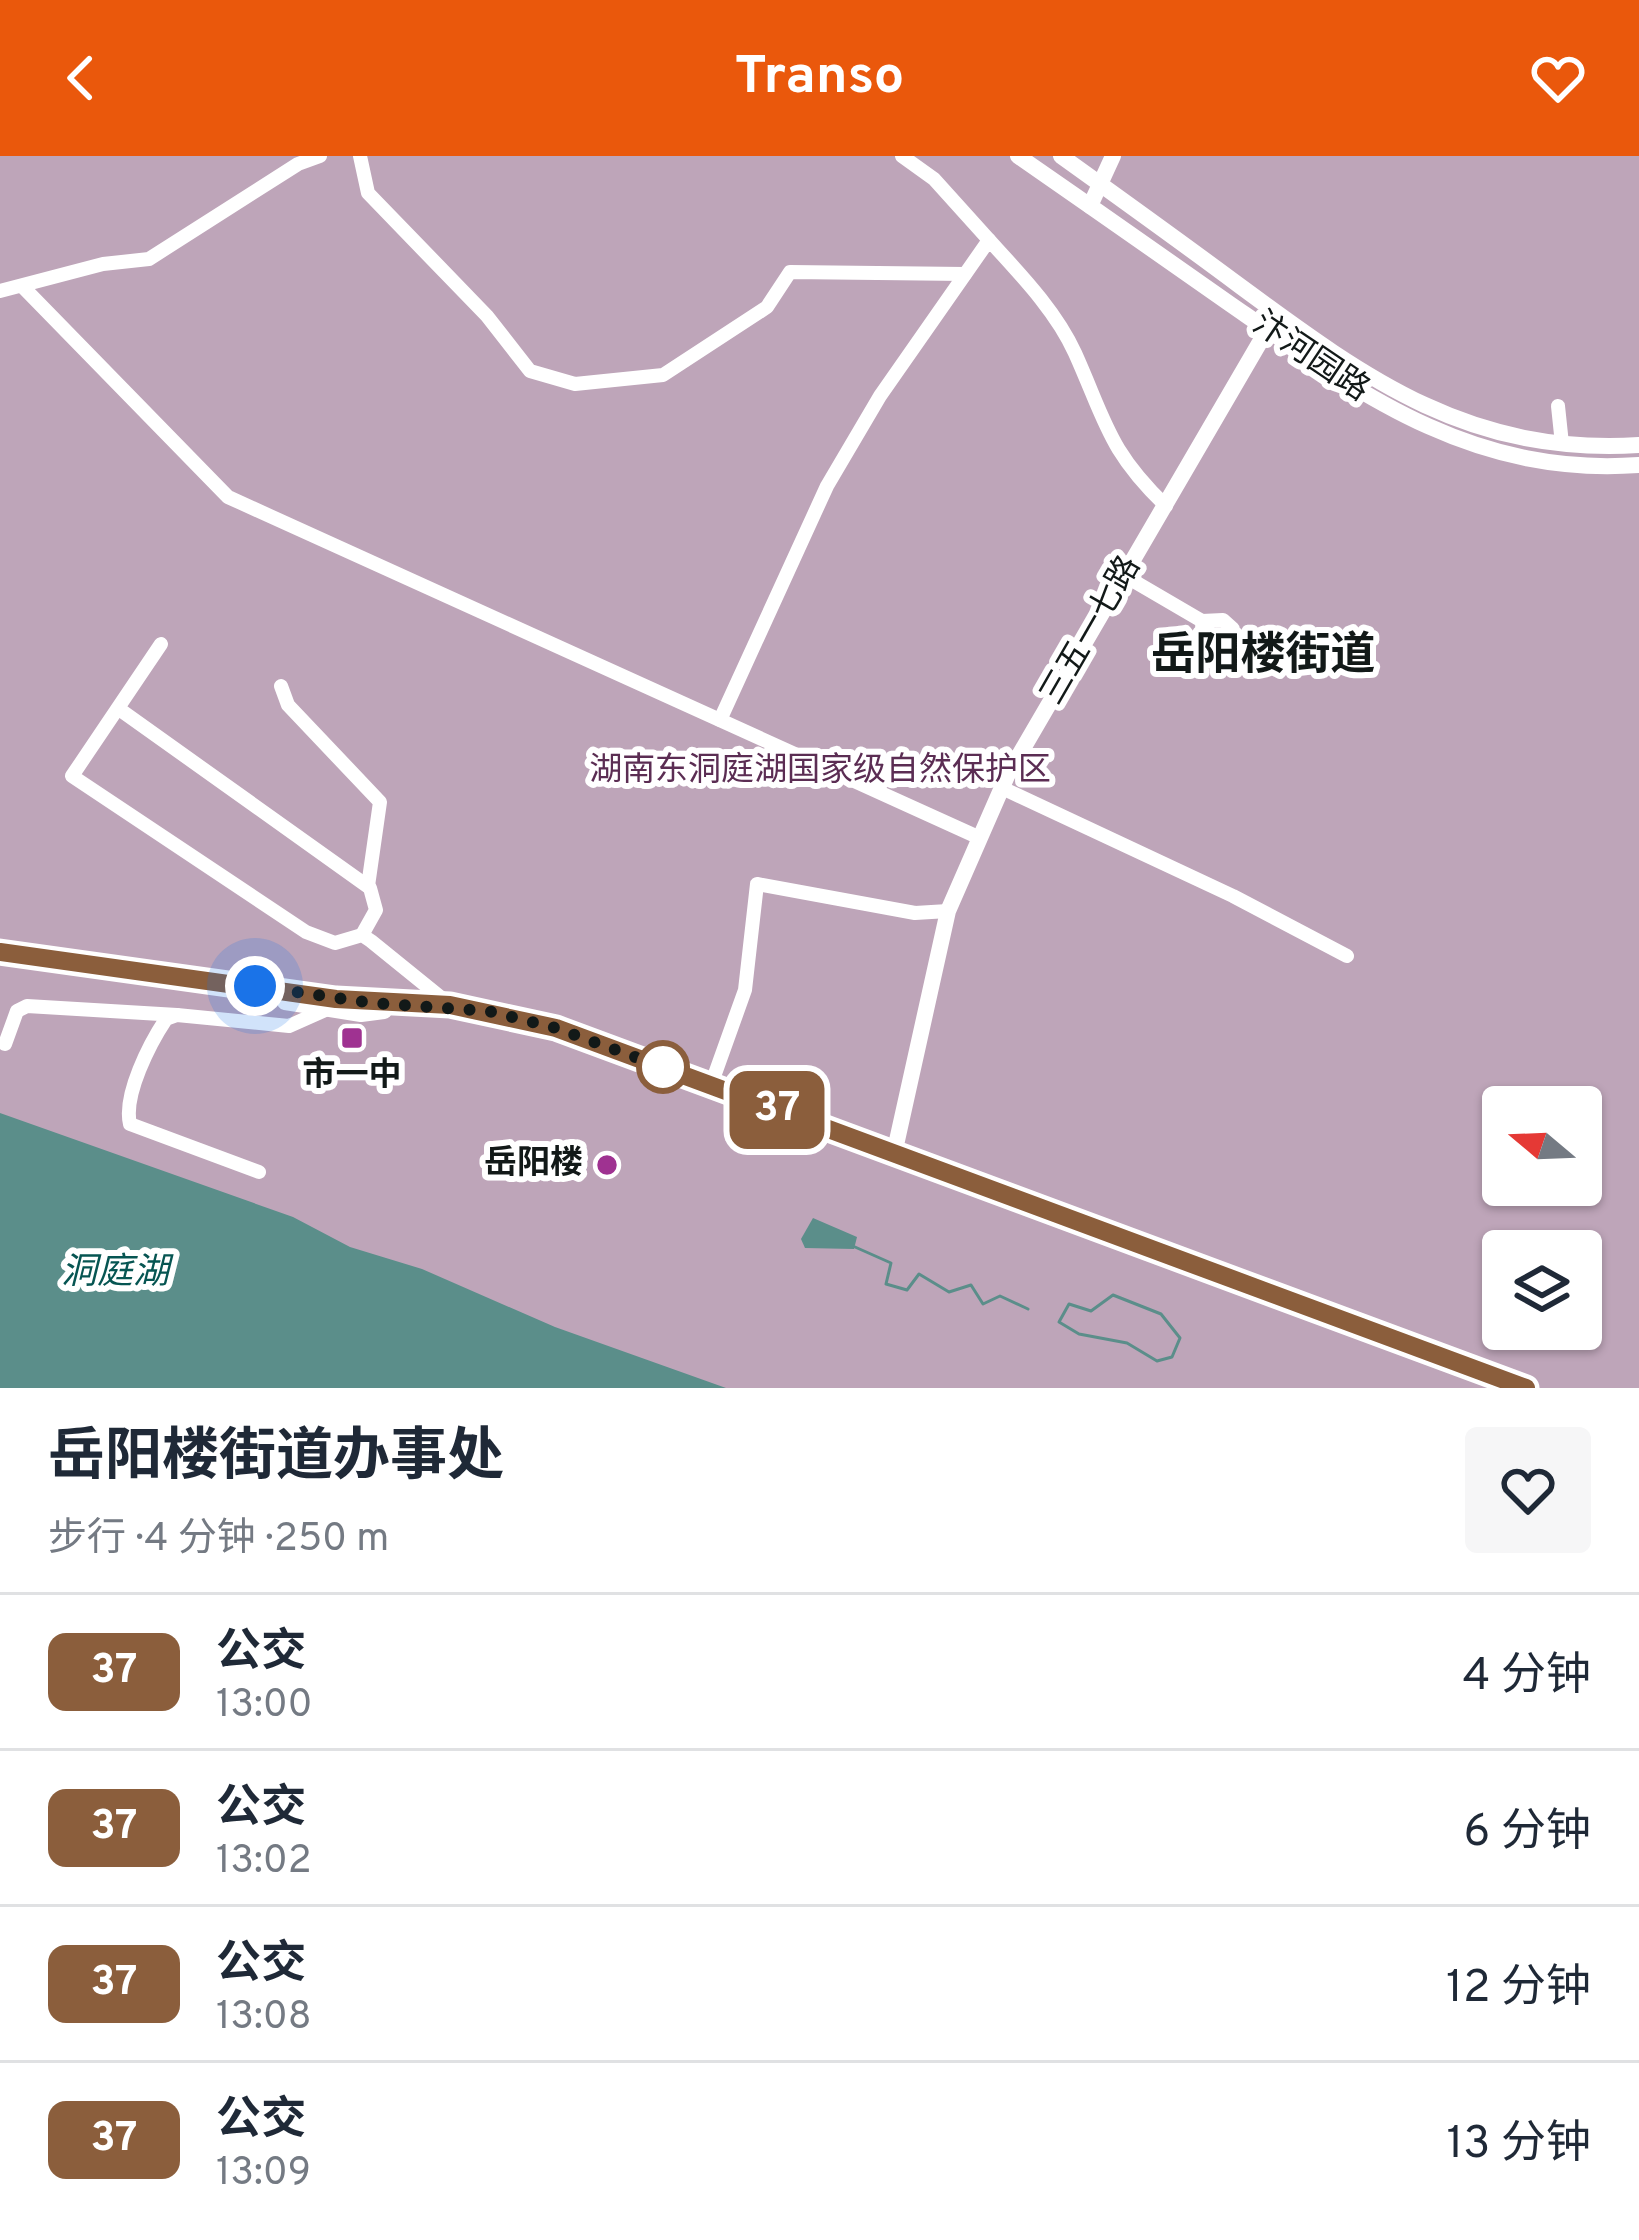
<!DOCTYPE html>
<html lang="zh">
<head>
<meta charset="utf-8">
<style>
  :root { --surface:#fff; --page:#f6f6f7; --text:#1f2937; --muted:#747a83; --line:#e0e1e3; --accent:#ea580c }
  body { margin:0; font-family:Overpass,"Noto Sans SC",sans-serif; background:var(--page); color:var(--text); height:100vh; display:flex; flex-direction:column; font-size:45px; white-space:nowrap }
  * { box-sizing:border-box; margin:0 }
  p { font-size:39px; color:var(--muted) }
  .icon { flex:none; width:66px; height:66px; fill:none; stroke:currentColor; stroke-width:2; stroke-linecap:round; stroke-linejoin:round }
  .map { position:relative; height:1232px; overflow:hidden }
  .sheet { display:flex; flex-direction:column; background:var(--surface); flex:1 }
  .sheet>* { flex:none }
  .badge { padding:0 24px; border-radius:18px; font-size:42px; line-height:78px }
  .needle { width:78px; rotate:289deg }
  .fabs { position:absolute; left:1482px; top:930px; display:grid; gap:24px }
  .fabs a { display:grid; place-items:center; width:120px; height:120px; border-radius:12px; background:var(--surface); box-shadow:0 3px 9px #0004; font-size:60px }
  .you { position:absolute; width:60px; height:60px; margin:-30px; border:9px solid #fff; border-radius:50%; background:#1a73e8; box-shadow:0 0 0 18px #1a73e833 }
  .map>.badge { position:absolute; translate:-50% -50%; box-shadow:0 0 0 6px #fff }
  .round { display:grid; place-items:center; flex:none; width:126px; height:126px; border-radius:12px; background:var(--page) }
  .headline { display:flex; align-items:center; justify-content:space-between; height:204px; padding:0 48px }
  h1 { font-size:57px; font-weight:700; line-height:90px }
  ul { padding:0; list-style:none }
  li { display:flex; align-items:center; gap:36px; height:156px; padding:0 48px; border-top:3px solid var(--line) }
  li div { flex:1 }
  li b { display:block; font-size:45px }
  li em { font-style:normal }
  li .badge { min-width:132px; font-weight:700; text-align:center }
  header { display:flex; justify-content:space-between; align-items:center; height:156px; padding:0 48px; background:var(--accent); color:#fff; font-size:54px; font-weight:700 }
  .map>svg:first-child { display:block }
</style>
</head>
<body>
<header><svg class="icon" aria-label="back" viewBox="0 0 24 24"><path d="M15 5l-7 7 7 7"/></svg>Transo<svg class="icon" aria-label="heart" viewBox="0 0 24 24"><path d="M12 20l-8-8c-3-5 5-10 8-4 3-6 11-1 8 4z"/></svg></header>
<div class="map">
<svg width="1639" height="1232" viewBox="0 0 1639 1232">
  <rect width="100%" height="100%" fill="#d2e5e3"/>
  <!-- green -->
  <path fill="#bea5b9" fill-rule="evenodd" d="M0 0H1639V1232H0ZM1503 951H1581V1029H1503ZM1503 1095H1581V1173H1503Z"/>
  <!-- water -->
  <g fill="#5b8e8a">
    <path d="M0 957 293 1061 350 1091 422 1113 555 1171 726 1232H0Z"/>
    <path d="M813 1062 857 1081 854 1093 805 1092 801 1083Z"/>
  </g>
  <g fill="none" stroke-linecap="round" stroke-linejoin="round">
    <!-- stream -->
    <g stroke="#5b8e8a" stroke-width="3">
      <path d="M855 1091 891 1107 886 1128 907 1134 919 1118 949 1136 971 1129 983 1148 1000 1140 1028 1153"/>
      <path d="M1113 1139 1161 1158 1180 1182 1172 1201 1157 1205 1127 1187 1079 1178 1059 1166 1069 1148 1091 1155Z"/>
    </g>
    <!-- minor -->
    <g stroke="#fff" stroke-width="14">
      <path d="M360 0 368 37 487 160 530 215 575 228 663 219 767 151 790 116 965 118"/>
      <path d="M902 0 934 23 989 84"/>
      <path d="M24 132 228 341 980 682"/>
      <path d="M0 135 103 108 149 103 298 8 320 0"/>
      <path d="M1558 250 1562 288"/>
      <path d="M1125 420 1202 465 1223 464 1233 473 1231 490 1203 494 1202 465"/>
      <path d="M161 488 72 620 306 776 335 787 362 779 371 785 450 849"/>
      <path d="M281 530 288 549 380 646 368 730"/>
      <path d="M119 553 370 732 376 754 362 779"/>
      <path d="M720 564 827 330 880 240 989 84C1020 118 1056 155 1075 197 1106 266 1108 294 1166 350"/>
      <path d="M1002 632 1233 740 1347 800"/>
      <path d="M5 888 17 855 27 850 177 859"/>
      <path d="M711 929 745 834 757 728 915 757 948 755"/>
      <path d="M259 1016 130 968C123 939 150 887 166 863L177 859 289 870 325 854"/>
    </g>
    <!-- major -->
    <g stroke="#fff" stroke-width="16">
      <path d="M1018 0C1089 49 1159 98 1230 148 1360 238 1472 321 1639 309"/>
      <path d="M1061 0C1121 43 1181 86 1240 130 1369 225 1470 299 1639 289"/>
      <path d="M1090 50 1113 0"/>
      <path d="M0 796 336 843 450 849 557 872 1526 1232"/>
      <path d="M285 846 361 858 384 855"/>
      <path d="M894 998 948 755 1007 620 1267 174"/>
    </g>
  </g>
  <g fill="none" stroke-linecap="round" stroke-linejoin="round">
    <!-- line casing -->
    <g stroke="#fff" stroke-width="27">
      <path id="line" d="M0 796 336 843 450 849 556 872 1526 1232"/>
    </g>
    <!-- line -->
    <use href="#line" stroke="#8b5e3c" stroke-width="18"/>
    <!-- walk -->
    <path stroke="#121918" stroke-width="12" stroke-dasharray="0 21.6" d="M255 830 372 847 488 855 556 872 673 915 663 911"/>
  </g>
  <!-- markers -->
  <g fill="#9f3291" stroke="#fff" stroke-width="4.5">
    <rect x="340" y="870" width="24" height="24" rx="6"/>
    <circle cx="607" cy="1009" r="12"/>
  </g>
  <circle fill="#fff" stroke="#8b5e3c" stroke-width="6" cx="663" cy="911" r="24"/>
  <g text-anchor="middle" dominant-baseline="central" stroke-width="12" stroke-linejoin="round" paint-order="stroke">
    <!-- street labels -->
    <g font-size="33" fill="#121918" stroke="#fff">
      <text transform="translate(1310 202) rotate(34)">汴河园路</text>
      <text transform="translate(1092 475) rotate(-60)">三五一七路</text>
    </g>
    <!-- park labels -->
    <g font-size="33" fill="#5b2d53" stroke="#fff">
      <text x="820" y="616">湖南东洞庭湖国家级自然保护区</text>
    </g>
    <!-- poi labels -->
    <g font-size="33" font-weight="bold" fill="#121918" stroke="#fff">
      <text x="352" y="921">市一中</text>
      <text x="583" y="1009" text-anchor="end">岳阳楼</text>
    </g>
    <!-- water labels -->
    <g font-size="36" font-style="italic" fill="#065552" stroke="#fff">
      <text x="115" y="1118">洞庭湖</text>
    </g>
    <!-- district labels -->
    <g font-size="45" font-weight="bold" fill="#121918" stroke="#fff">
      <text x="1263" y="501">岳阳楼街道</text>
    </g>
  </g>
</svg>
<div class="fabs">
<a><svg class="needle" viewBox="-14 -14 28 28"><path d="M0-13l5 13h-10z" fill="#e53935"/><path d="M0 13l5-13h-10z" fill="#747a83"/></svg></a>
<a><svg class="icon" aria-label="layers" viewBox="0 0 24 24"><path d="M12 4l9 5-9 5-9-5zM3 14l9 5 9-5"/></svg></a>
</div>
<div class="you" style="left:255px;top:830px"></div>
<b class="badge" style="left:777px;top:954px;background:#8b5e3c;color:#fff">37</b>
</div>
<section class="sheet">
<div class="headline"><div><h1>岳阳楼街道办事处</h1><p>步行 · 4 分钟 · 250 m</p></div><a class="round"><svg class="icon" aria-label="heart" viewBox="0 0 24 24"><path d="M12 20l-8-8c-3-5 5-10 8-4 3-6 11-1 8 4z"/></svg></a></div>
<ul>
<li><span class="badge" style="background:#8b5e3c;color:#fff">37</span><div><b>公交</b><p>13:00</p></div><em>4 分钟</em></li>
<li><span class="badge" style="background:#8b5e3c;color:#fff">37</span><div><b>公交</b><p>13:02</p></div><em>6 分钟</em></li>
<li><span class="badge" style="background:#8b5e3c;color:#fff">37</span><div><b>公交</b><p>13:08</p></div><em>12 分钟</em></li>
<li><span class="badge" style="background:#8b5e3c;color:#fff">37</span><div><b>公交</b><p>13:09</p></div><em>13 分钟</em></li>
</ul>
</section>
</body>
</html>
